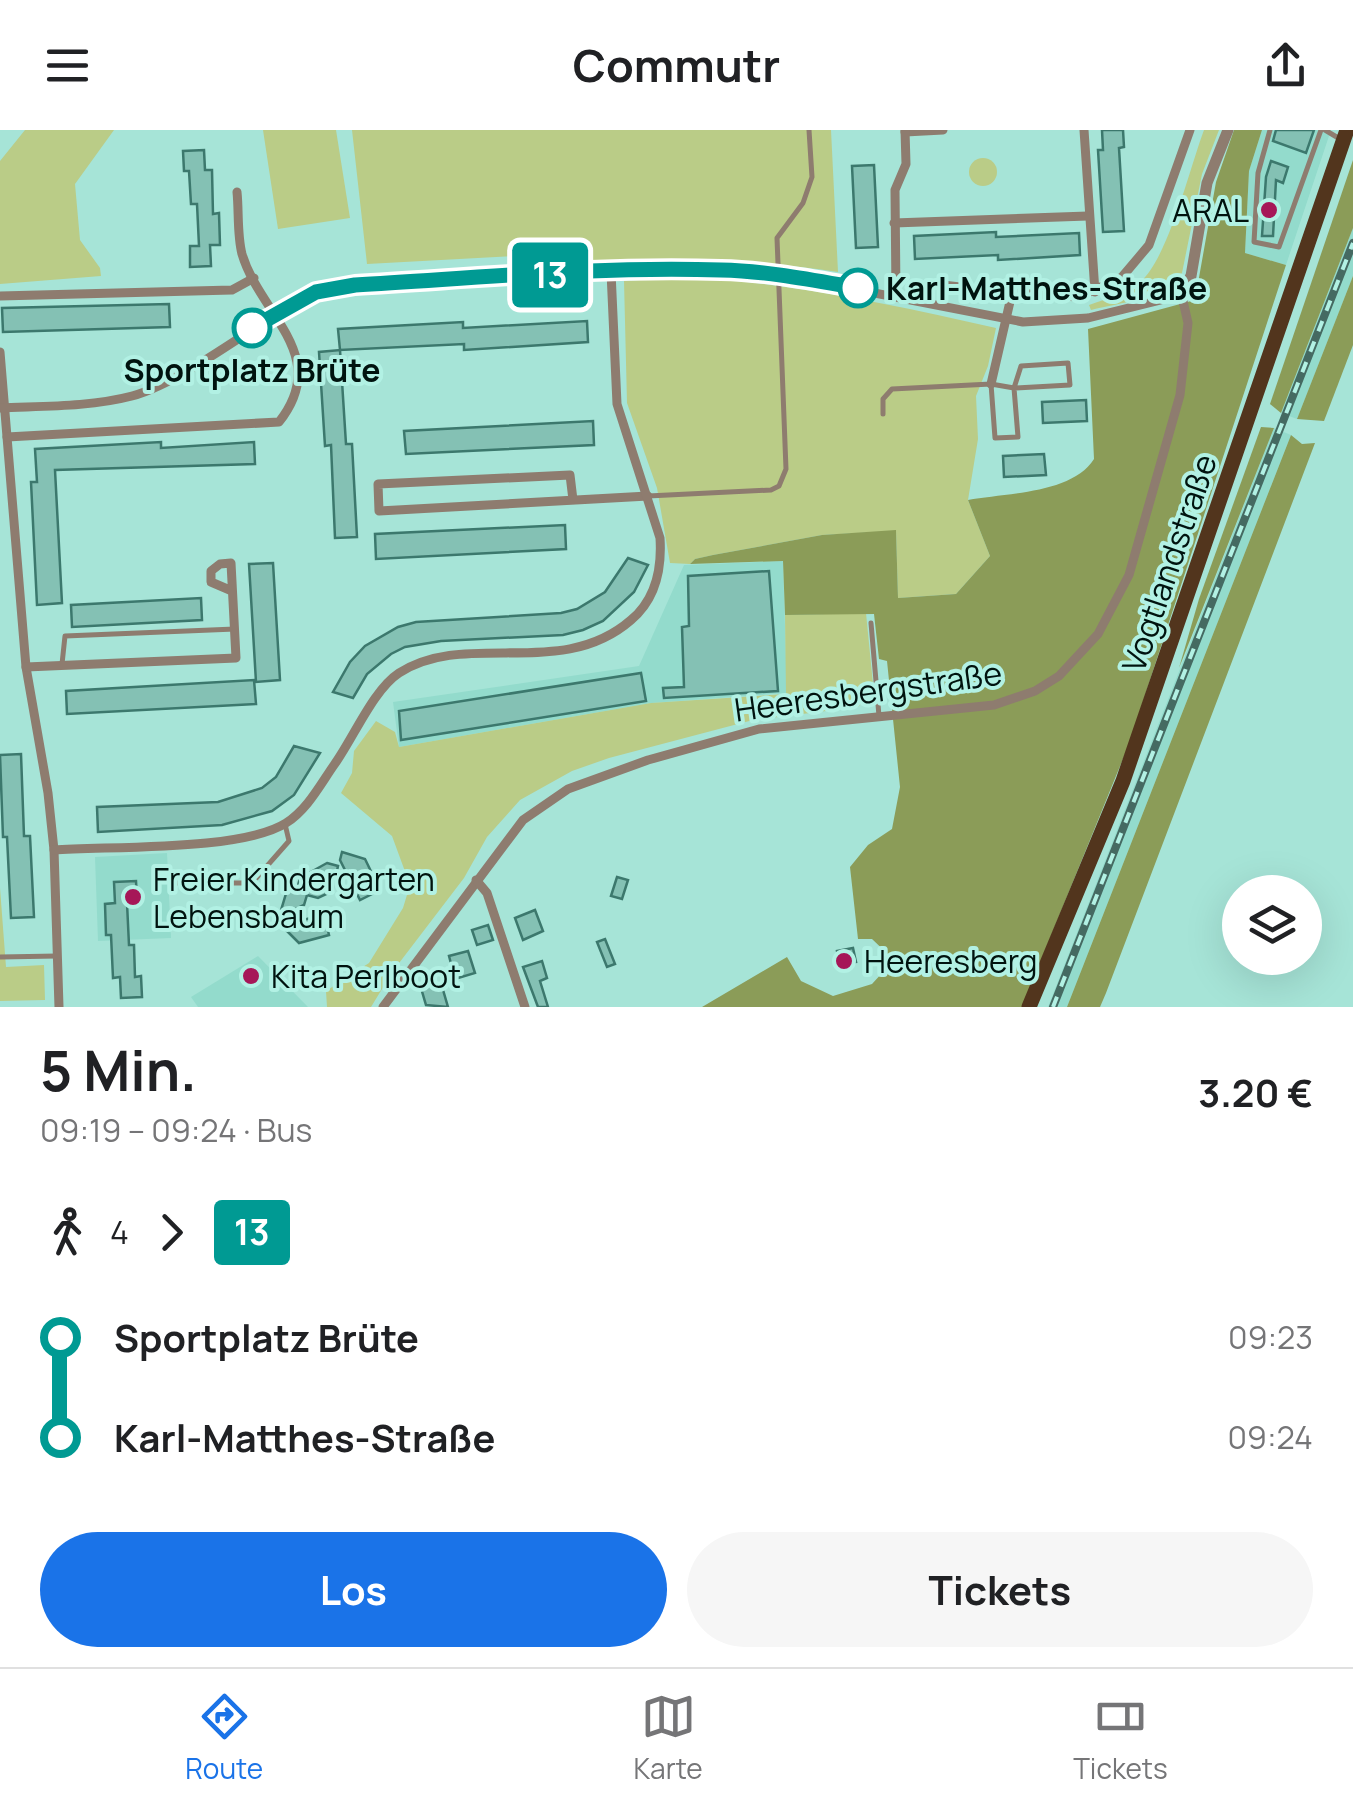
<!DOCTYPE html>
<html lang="de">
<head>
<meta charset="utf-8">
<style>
  :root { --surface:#fff; --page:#f6f6f6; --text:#202124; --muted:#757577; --line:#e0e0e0; --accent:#1a73e8 }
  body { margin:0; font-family:Manrope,sans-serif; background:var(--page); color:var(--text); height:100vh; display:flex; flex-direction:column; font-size:38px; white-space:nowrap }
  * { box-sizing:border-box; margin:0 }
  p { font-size:32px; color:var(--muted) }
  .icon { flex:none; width:55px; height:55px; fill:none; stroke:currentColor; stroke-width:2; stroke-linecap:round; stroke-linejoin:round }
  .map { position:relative; height:877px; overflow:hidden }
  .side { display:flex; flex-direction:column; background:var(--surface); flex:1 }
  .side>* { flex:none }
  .badge { padding:0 20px; border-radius:8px; font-size:35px; line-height:65px }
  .buttons { position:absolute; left:1222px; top:745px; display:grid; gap:20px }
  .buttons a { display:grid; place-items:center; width:100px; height:100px; border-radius:50%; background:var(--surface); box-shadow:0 10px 40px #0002; font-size:50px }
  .map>.badge { position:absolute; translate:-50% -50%; box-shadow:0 0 0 5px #fff }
  .legs { display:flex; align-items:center; gap:15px; height:110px; padding:0 40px; font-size:32px }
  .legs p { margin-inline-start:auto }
  .overview { display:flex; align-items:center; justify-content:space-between; height:170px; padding:0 40px }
  h1 { font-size:55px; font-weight:700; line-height:75px }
  .action { display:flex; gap:20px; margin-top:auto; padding:20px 40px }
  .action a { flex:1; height:115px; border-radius:60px; background:var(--accent); color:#fff; font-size:40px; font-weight:700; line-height:115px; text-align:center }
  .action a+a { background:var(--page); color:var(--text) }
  ul { padding:0 40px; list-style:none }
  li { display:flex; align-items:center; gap:35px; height:100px; font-size:38px }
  li i { display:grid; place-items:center; width:15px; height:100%; margin:0 12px; background:currentColor }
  li i::after { content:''; width:25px; height:25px; margin:-12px; border:8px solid; border-radius:50%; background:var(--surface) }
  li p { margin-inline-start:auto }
  li:first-child i { background:linear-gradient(#0000 50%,currentColor 0) }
  li:last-child i { background:linear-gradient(currentColor 50%,#0000 0) }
  header { display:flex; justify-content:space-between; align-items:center; height:130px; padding:0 40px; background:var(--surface); font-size:45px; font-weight:700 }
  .dock { display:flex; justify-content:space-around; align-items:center; height:140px; border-top:2px solid var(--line); background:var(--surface); font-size:28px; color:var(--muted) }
  .dock a { display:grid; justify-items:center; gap:5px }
  .dock .selected { color:var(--accent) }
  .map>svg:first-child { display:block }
</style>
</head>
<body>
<header><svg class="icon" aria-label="menu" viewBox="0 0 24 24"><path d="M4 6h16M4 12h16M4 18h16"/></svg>Commutr<svg class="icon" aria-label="share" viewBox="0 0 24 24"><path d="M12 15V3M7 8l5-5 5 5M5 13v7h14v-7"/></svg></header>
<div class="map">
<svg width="1353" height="877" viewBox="0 0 1353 877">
  <rect width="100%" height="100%" fill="#a6e4d7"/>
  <!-- built -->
  <g fill="#93dbcc">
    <path d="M1262 0H1331L1286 135 1245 123 1249 41Z"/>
    <path d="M1353 98V146L1297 289 1281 283Z"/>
    <path d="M1274 298 1291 305 1067 877H1048Z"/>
    <path d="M783 431 787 563 651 573 399 617 393 572 639 536 684 435Z"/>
    <path d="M167 723 171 808 98 811 95 727Z"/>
    <path d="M258 826 308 877H198L191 867Z"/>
  </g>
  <!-- green -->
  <g fill="#bacc87">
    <path d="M25 0H114L75 54 80 110 100 138 101 146 0 154V31Z"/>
    <path d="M263 0H336L350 88 278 99Z"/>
    <path d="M352 0H831L838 142C749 128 660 132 571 137L569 123 367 134Z"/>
    <path d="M1204 0H1219L1202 44 1182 143C1162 170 1122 172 1091 180L1089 175C1106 169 1125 164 1140 152 1168 129 1190 37 1204 0Z"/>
    <circle cx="983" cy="42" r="14"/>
    <path d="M688 147C792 153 894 175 996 198L988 236 976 266 978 309 968 370 990 426 956 464 898 468 896 401 822 405 713 425 695 429 690 434 670 433 657 358 627 273 624 151Z"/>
    <path d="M866 483 873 554 870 566 858 577 753 590 609 628 572 641 520 670 487 707 464 748 393 841 371 877H327L326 861 369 833 403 778 410 755 392 706 341 663 352 643 354 621 376 591 395 602 399 617 651 573 786 564 785 485Z"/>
    <path d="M0 758 6 837 44 835 45 870 0 871Z"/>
  </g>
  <!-- forest -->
  <g fill="#8b9c58">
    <path d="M1234 0H1262L1249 41 1245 123 1286 135 1129 614 1022 877H702L787 827 801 851 833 866 872 854 894 830 872 809H858L850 737 868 715 892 699 900 657 887 531 879 529 874 484 785 485 783 431 690 434 695 429 713 425 822 405 896 400 898 468 956 464 990 426 968 370C1005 363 1072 364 1094 329L1088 199 1195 170 1216 52Z"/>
    <path d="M1353 30V98L1281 283 1270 274Z"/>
    <path d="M1353 146V215L1324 291 1297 289Z"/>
    <path d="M1261 297 1274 298 1179 538 1199 469Z"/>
    <path d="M1291 305 1302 314 1315 313 1106 863 1100 877H1067Z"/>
  </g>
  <!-- building -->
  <g fill="#84c1b4" stroke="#3c786d" stroke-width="2.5">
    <path d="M1102 0H1123L1124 17 1119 18 1124 101 1103 102 1098 20H1103Z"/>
    <path d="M1276 0H1314L1306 23 1273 11Z"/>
    <path d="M204 20 205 40H212L213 84 219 83 220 115H210L211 136 190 137V116H199L197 74H191L189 41H184L183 21Z"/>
    <path d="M1271 31 1288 37 1283 53 1276 50 1273 106H1262L1266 47Z"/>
    <path d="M874 35 878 117 856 118 852 36Z"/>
    <path d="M996 102V107L1079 103 1080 125 998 130V125L915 129 914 106Z"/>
    <path d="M169 174 170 197 3 202 2 178Z"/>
    <path d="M587 191 588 212 464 220V214L340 220 338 199 463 192V198Z"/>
    <path d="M340 220 346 314H352L357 407 335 408 331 315 325 316 319 222Z"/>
    <path d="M1086 270 1087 291 1043 293 1042 272Z"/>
    <path d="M593 291 594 315 406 324 404 301Z"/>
    <path d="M161 312V318L254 312 255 334 55 340 62 473 37 475 31 352H37L35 319Z"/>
    <path d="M1044 324 1046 345 1004 347 1003 326Z"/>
    <path d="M565 395 566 419 376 429 375 404Z"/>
    <path d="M628 428 648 435 634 462 603 491 583 500 563 505 441 511 405 517 391 524 367 544 353 568 333 562 350 532 365 516 398 497 416 492 561 483 577 479 605 462Z"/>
    <path d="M273 433 280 550 256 552 249 434Z"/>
    <path d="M769 441 778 561 664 568 663 558 684 557 682 497 689 496 688 446Z"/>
    <path d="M201 468 202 490 72 497 71 475Z"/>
    <path d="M641 543 646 571 401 610 399 581Z"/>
    <path d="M254 550 256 574 67 584 66 561Z"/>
    <path d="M294 616 320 623 294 665 272 681 222 695 98 702 97 677 218 672 262 658 276 647Z"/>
    <path d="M21 624 24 706H30L34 787 11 788 7 707H3L0 625Z"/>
    <path d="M342 722 365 729 380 760 360 770 340 730Z"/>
    <path d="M327 733 338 736 333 761 318 768 307 765 304 775 279 787 288 757 297 759 300 748Z"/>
    <path d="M617 747 628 750 622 769 611 766Z"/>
    <path d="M136 751 137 772 127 773 129 815H134L135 847 141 846 142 867 121 868 120 847 113 848 111 805H106L105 774 115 773 114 752Z"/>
    <path d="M535 780 543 801 523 810 515 788Z"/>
    <path d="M324 784 329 805 299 813 282 796Z"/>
    <path d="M488 795 493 810 477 815 472 800Z"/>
    <path d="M605 809 615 834 607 837 597 812Z"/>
    <path d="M853 818 856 832 839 834 837 821Z"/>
    <path d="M468 821 475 843 455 849 449 826Z"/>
    <path d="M542 831 547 848 540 851 548 877H538L523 837Z"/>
    <path d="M441 853 448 877 426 875 421 858Z"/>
  </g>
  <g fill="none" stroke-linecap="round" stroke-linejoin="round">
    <!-- service -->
    <g stroke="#8e7c6f" stroke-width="5">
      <path d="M1270 0 1258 43 1254 112 1279 117 1321 0"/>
      <path d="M1325 0 1340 9"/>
      <path d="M883 284V269L892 259 991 254 1014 258 1070 255 1068 233 1021 236 1014 258 1018 307 995 308 991 254"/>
      <path d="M648 366 771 360 779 356 786 339 777 108 803 73 812 47 809 0"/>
      <path d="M871 493 879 586"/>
      <path d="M62 534 65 506 235 499"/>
      <path d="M176 753H252L289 711 285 694"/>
      <path d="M0 827 57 826"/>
    </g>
    <!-- minor -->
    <g stroke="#8e7c6f" stroke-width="9">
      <path d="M1084 0 1095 162"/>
      <path d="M905 2 943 0"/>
      <path d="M894 93 1088 86"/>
      <path d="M934 154 1012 163 1079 167 1122 147 1149 115 1190 0"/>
      <path d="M896 165 895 60 906 34 905 0"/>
      <path d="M0 166 232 160 254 148"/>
      <path d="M0 222 26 537 48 663 54 720 59 877"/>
      <path d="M991 254 1012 163"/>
      <path d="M0 278C43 276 90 277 132 266 180 253 250 199 295 172L316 162 355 155 611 142 720 140 777 144 1023 192 1088 188 1169 168 1181 162 1188 193 1180 265 1129 445 1098 504 1059 546 1035 561 994 575 759 599 648 630 568 659 523 690 383 877"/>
      <path d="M7 307 279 292C332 225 260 185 242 124 237 105 239 81 237 62"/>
      <path d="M573 370 570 345 378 354 379 381 648 366"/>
      <path d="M26 537 236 528 231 433 220 434 211 441V452L232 461"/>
      <path d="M54 720C111 716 242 721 286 693 307 680 320 655 334 635 353 609 373 560 399 543 467 499 561 551 631 490 656 469 662 439 660 408L617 274 611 142"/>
      <path d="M476 750 487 763 525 877"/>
    </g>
    <!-- tertiary -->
    <path stroke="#8e7c6f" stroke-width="11" d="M1181 162 1191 146 1207 53 1228 0"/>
    <!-- primary -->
    <path stroke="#52351d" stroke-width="15" d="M1029 877 1123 651 1347 0"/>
    <!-- rail casing -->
    <g stroke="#456a62" stroke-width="8">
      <path id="rail" d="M1053 877 1353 113"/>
    </g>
    <!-- rail -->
    <use href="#rail" stroke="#b2f1e4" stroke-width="4" stroke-dasharray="11" stroke-linecap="butt"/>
  </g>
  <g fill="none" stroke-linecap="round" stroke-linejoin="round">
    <!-- line-1 casing -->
    <g stroke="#fff" stroke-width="22">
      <path id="line-1" d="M252 198 316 162 355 155C477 148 600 136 721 140 767 141 812 150 858 158"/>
    </g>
    <!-- line-1 -->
    <use href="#line-1" stroke="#009a93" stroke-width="15"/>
  </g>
  <!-- markers -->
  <g fill="#a61758" stroke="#b2f1e4" stroke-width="4">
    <circle cx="1269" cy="80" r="10"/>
    <circle cx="133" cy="767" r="10"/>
    <circle cx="844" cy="831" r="10"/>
    <circle cx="251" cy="846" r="10"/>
  </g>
  <g fill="#fff" stroke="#009a93" stroke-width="5">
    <circle cx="858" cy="158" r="18"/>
    <circle cx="252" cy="198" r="18"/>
  </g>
  <g text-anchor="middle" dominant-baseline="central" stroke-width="8" stroke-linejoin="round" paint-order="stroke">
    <!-- poi labels -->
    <g font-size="32" fill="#00130f" stroke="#b2f1e4" text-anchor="start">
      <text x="1249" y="80" text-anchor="end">ARAL</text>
      <text x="153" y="749">Freier Kindergarten<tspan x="153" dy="37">Lebensbaum</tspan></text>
      <text x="864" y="831">Heeresberg</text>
      <text x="271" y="846">Kita Perlboot</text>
    </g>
    <!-- stop labels -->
    <g font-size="32" font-weight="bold" fill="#00130f" stroke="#b2f1e4" text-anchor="start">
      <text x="886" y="158">Karl-Matthes-Straße</text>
      <text x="252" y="240" text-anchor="middle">Sportplatz Brüte</text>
    </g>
    <!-- street labels -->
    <g font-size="32" fill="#00130f" stroke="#b2f1e4">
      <text transform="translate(1169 433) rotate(-71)">Vogtlandstraße</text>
      <text transform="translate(868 561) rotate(-8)">Heeresbergstraße</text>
    </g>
  </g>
</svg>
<div class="buttons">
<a><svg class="icon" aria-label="layers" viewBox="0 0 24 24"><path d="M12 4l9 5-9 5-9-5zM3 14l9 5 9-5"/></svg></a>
</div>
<b class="badge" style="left:550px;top:145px;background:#009a93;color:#fff">13</b>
</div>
<section class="side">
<div class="overview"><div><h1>5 Min.</h1><p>09:19 – 09:24 · Bus</p></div><b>3.20 €</b></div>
<div class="legs"><svg class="icon" aria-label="walk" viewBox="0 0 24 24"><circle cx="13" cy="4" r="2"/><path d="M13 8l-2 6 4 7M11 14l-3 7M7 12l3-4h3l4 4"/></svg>4<svg class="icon" aria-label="forward" viewBox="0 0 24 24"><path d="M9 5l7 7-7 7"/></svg><b class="badge" style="background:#009a93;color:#fff">13</b></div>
<ul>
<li><i style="color:#009a93"></i><b>Sportplatz Brüte</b><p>09:23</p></li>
<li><i style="color:#009a93"></i><b>Karl-Matthes-Straße</b><p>09:24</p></li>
</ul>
<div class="action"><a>Los</a><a>Tickets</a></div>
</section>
<nav class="dock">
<a class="selected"><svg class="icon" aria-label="directions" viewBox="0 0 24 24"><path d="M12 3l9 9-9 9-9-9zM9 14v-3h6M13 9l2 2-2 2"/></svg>Route</a>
<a><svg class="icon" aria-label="map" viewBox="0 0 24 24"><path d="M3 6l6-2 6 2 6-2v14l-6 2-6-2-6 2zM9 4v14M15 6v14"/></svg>Karte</a>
<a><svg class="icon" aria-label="tickets" viewBox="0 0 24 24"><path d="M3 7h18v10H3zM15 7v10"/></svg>Tickets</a>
</nav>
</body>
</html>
